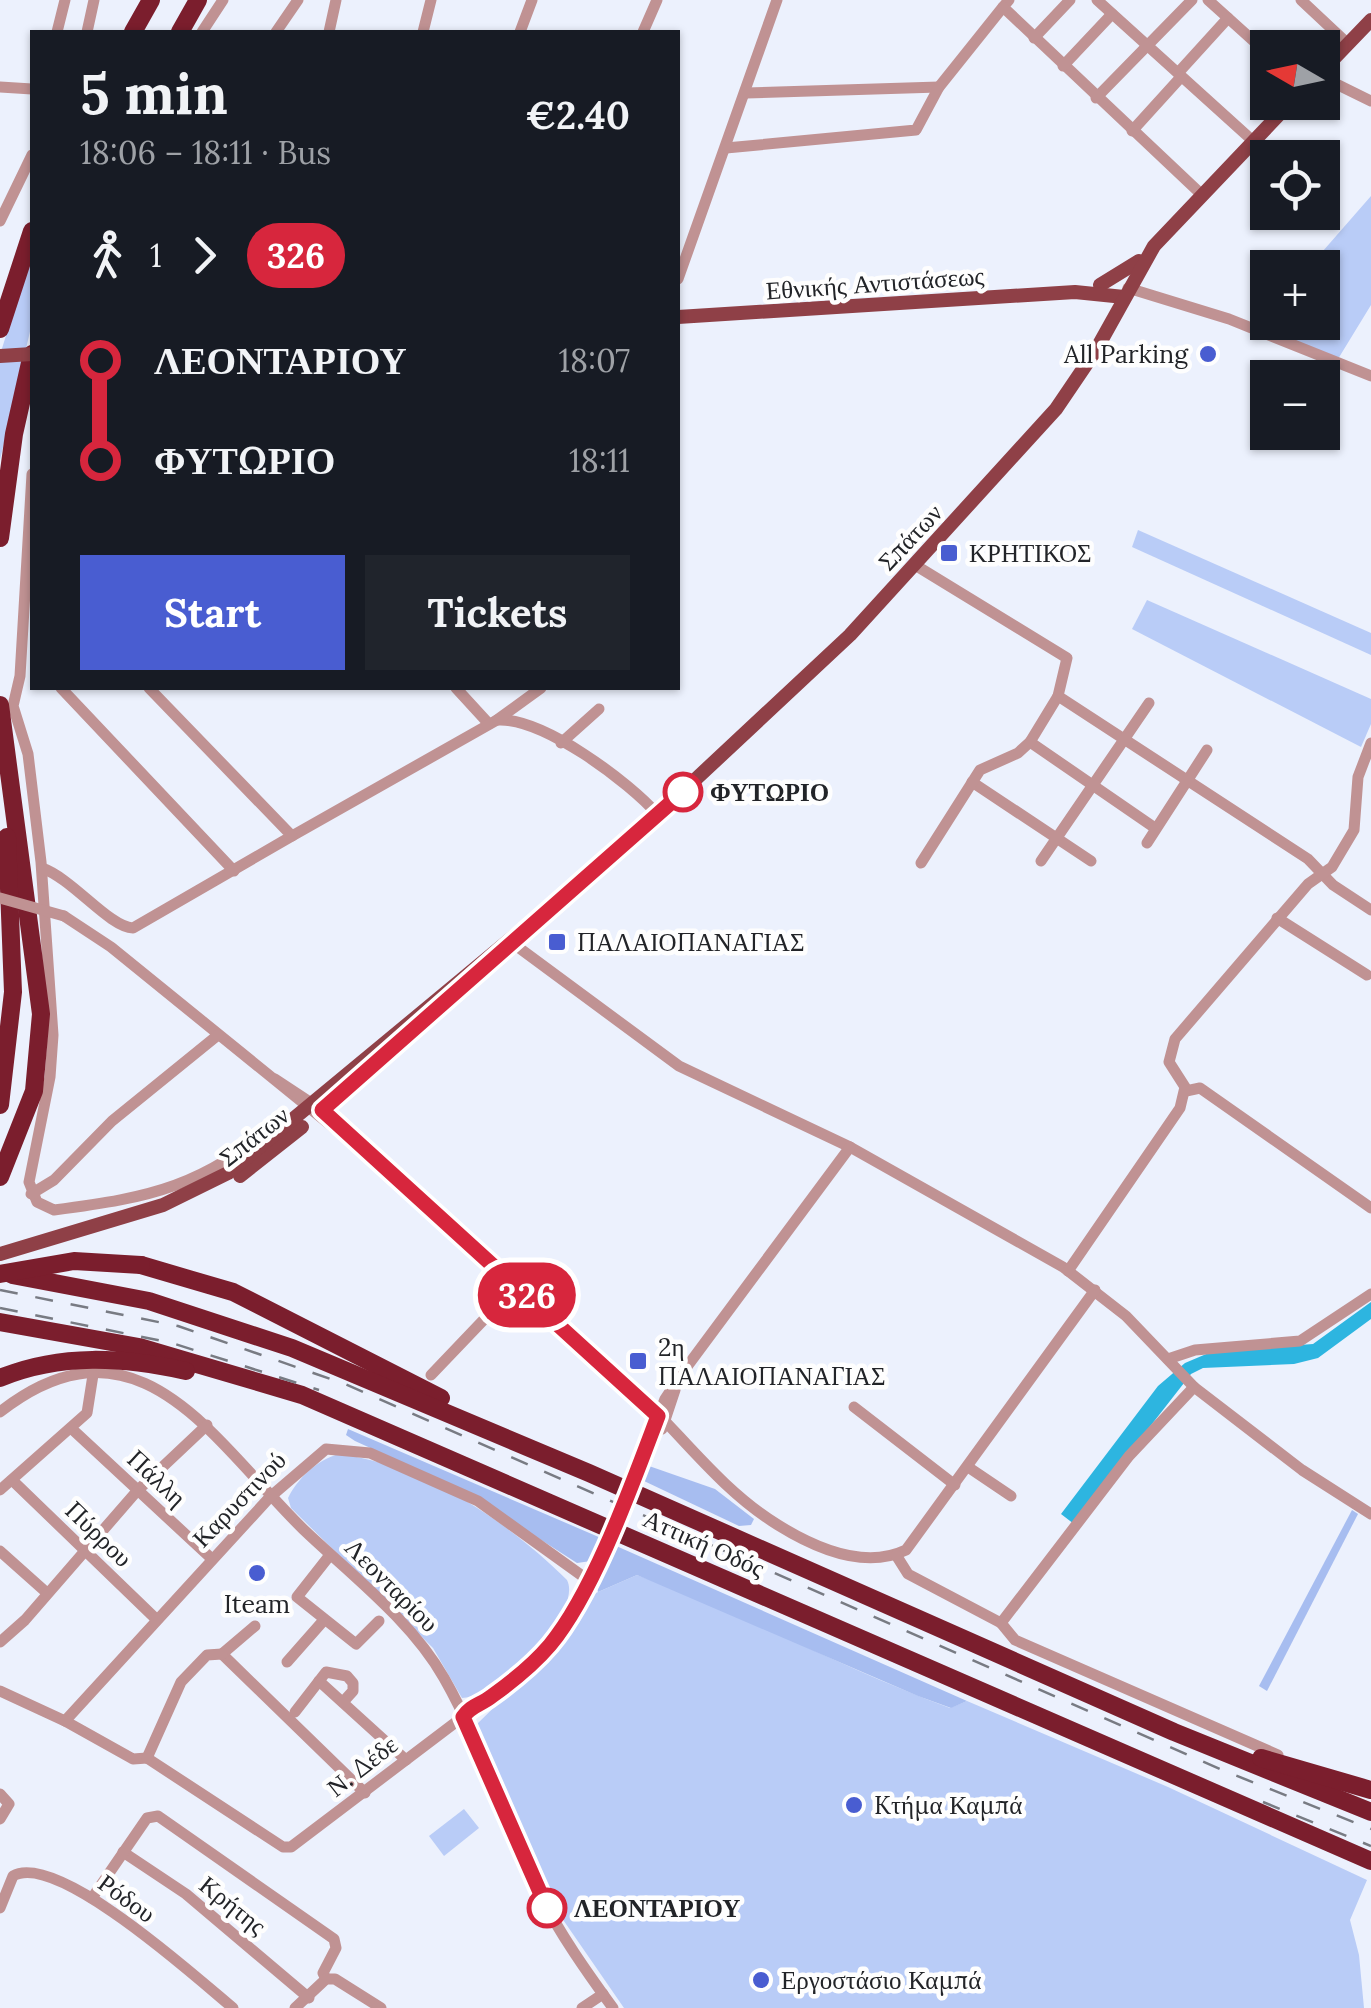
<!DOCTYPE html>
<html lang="en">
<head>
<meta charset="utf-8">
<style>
  :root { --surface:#171b24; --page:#20242c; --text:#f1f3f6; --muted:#9ea1a6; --accent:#495dd1 }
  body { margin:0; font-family:Lora,serif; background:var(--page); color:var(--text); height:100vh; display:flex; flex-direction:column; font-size:38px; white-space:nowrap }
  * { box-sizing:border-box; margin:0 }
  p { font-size:32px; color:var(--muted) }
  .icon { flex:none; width:55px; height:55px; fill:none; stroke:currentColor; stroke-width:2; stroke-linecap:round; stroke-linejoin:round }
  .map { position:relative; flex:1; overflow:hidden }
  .drawer { position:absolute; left:30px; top:30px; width:650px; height:660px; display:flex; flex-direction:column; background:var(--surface); border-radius:0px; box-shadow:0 2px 8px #0004 }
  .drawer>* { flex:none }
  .badge { padding:0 20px; border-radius:32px; font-size:35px; line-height:65px }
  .needle { width:65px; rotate:279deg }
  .tools { position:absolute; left:1250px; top:30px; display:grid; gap:20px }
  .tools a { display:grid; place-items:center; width:90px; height:90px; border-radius:0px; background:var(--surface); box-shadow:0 2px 8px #0004; font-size:50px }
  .map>.badge { position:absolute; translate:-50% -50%; box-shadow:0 0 0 5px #fff }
  .legs { display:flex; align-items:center; gap:15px; height:110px; padding:0 50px; font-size:32px }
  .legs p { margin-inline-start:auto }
  .headline { display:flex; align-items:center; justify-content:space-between; height:170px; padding:0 50px }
  h1 { font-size:55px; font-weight:800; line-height:75px }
  .primary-button { display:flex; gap:20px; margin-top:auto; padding:20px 50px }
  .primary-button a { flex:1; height:115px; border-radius:0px; background:var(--accent); color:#fff; font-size:40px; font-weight:800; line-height:115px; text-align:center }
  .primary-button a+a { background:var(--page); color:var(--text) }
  ul { padding:0 50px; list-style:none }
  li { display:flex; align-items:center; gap:35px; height:100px; font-size:38px }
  li i { display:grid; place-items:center; width:15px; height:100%; margin:0 12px; background:currentColor }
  li i::after { content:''; width:25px; height:25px; margin:-12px; border:8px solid; border-radius:50%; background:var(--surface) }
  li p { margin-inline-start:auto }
  li:first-child i { background:linear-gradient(#0000 50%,currentColor 0) }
  li:last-child i { background:linear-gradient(currentColor 50%,#0000 0) }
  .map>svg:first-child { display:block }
</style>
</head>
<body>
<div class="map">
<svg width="1371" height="2008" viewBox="0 0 1371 2008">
  <rect width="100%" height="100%" fill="#ecf1fd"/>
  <!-- green -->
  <g fill="#b9ccf7">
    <path d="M1371 196V305L1338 359 1255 326 1267 313 1268 322H1322V268L1309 267Z"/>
    <path d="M32 251V323L0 460V355Z"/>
    <path d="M1138 530 1371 633V655L1132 547Z"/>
    <path d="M1147 600 1371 699V724L1361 747 1132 629Z"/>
    <path d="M339 1454C423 1465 508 1521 567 1580 584 1613 495 1698 462 1698L433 1648 291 1508 288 1498C298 1478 317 1460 339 1454Z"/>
    <path d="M637 1575C744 1614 844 1669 950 1708L967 1701 1168 1787 1367 1880 1350 1920 1359 1955 1364 2008H624L548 1898 492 1772 476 1725 556 1647 589 1596Z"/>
    <path d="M464 1809 479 1828 444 1856 429 1836Z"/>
  </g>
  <!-- forest -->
  <g fill="#a7bdf0">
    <path d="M348 1429 601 1538 591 1561 577 1563 465 1491 355 1441 346 1435Z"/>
    <path d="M649 1466 715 1489 754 1519 751 1525 739 1526 644 1481Z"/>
    <path d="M1352 1510 1358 1514 1267 1691 1259 1686Z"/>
    <path d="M614 1545 967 1701 951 1708 918 1696 637 1575 598 1592 595 1579Z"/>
  </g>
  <!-- water -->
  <path fill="#2db5e0" d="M1371 1302V1319L1318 1358 1294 1364 1203 1368 1191 1374 1074 1524 1061 1514 1158 1386 1185 1363 1211 1352 1313 1344Z"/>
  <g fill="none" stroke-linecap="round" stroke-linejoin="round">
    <!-- minor-tunnel -->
    <path stroke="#c4c8d2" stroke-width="11" stroke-dasharray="11 5.5" stroke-linecap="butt" d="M609 1532 632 1485"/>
    <!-- minor -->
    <g stroke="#c09293" stroke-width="11">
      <path d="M1009 0 1003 7 1201 194"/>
      <path d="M1097 0 1253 141"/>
      <path d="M1208 0 1268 54"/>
      <path d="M1301 0 1348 44"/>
      <path d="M57 32 65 0"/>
      <path d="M87 32 94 0"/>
      <path d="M202 32 223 0"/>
      <path d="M276 32 298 0"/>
      <path d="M329 32 336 0"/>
      <path d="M423 32 431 0"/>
      <path d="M520 32 532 0"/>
      <path d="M643 32 657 0"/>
      <path d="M1034 38 1070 0"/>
      <path d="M1063 66 1112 14"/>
      <path d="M1178 73 1228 18"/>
      <path d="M1322 77 1371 101"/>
      <path d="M0 87 32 89"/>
      <path d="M746 93 939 87"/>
      <path d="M1096 98 1192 0"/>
      <path d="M1132 131 1181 77"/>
      <path d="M726 148 916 130 939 87 1003 7"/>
      <path d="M0 221 32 155"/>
      <path d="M678 279 777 0"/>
      <path d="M1128 288 1229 319 1371 376"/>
      <path d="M32 474 20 676 13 706 28 754 41 862 53 1035 50 1077 29 1182 37 1202 54 1210C154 1197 201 1187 281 1120"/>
      <path d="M915 565 1067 658 1058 696 1308 859 1333 885 1371 910"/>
      <path d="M61 688 234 871"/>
      <path d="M456 688 489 724"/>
      <path d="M497 720C543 717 629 782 658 815"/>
      <path d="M1030 742 1155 828"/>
      <path d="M561 743 599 709"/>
      <path d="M972 782 1091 861"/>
      <path d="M292 836 497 720 541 688"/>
      <path d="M1147 843 1207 750"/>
      <path d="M1041 861 1149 703"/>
      <path d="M921 863 980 770 1018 753 1030 742 1058 696"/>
      <path d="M42 868C73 879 109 927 133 928L292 836 149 688"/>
      <path d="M64 916 111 947 339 1132"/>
      <path d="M1277 918 1367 975"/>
      <path d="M511 942 679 1066 850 1147 1063 1267 1126 1316 1194 1387 1302 1470 1371 1514"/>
      <path d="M275 1079 322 1110 344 1135C441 1216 536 1300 629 1385 679 1431 719 1489 778 1525 815 1548 864 1570 906 1550L1095 1290"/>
      <path d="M1186 1091 1200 1088 1371 1208"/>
      <path d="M31 1194 54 1180 112 1121 218 1035"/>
      <path d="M1068 1271 1180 1108 1185 1087 1169 1062 1175 1039 1308 884 1332 867 1354 830 1358 777 1371 743"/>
      <path d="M1168 1359 1195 1350 1300 1341 1371 1294"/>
      <path d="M431 1375 516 1286"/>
      <path d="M854 1407 955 1485"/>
      <path d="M0 1412C138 1304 215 1443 303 1529 350 1574 411 1620 444 1678 483 1746 504 1823 539 1893 560 1934 586 1971 613 2008"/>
      <path d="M72 1429 212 1559"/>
      <path d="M662 1429 675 1390"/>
      <path d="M968 1467 1011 1496"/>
      <path d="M12 1480 156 1619"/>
      <path d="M635 1480 665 1399 683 1372 850 1147"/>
      <path d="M0 1490 87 1413 93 1375"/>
      <path d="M0 1551 47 1593"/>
      <path d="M330 1555 297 1597 356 1644 379 1621"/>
      <path d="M896 1555 908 1574 1001 1623 1129 1456 1194 1387"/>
      <path d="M1001 1623 1015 1640 1278 1755"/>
      <path d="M0 1642 25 1620 137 1491 207 1425"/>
      <path d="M222 1654 365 1793"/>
      <path d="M222 1654 255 1626"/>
      <path d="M287 1662 324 1620"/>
      <path d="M319 1681 406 1760"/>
      <path d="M0 1691 65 1721 270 1497 326 1449 370 1453 478 1501 588 1580"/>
      <path d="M295 1712 326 1672 347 1676 353 1683V1691L343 1702"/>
      <path d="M65 1721 133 1759 147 1758"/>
      <path d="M147 1758 283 1847H291L534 1663 569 1619 605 1540"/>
      <path d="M147 1758 181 1682 207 1655 222 1654"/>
      <path d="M0 1794 9 1804 0 1819"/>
      <path d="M123 1852 186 1894 309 1998"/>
      <path d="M92 1898 147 1818 158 1816 334 1939 336 1948 323 1973 326 1979"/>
      <path d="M0 1908 13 1876C57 1851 197 1978 233 2008"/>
      <path d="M295 2008 326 1979H335L381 2008"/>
      <path d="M582 2008 603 1994"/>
    </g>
    <!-- major -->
    <g stroke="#8f4047" stroke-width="14">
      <path d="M1322 71 1371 20"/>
      <path d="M1100 285 1139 261"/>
      <path d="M678 317 1075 292 1124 297"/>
      <path d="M333 1100 401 1043"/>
      <path d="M240 1176 302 1127"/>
      <path d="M0 1254 163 1205 228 1173 636 835 850 635 1056 409 1096 350 1154 246 1291 102"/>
    </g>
    <!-- highway -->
    <g stroke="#7b1e2d" stroke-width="18">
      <path d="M133 32 151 0"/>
      <path d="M180 32 198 0"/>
      <path d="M0 329 32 231"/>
      <path d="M0 538 14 434 32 354"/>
      <path d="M0 705 41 1014 34 1091 0 1177"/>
      <path d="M0 1105 13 992 7 837"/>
      <path d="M141 1265 233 1292 441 1398"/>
      <path d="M12 1275 149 1301 292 1348 589 1473 1174 1732 1371 1812"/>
      <path d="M0 1322 139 1347 302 1395 1371 1861"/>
      <path d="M0 1378C61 1353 123 1357 186 1371"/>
      <path d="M1261 1758 1371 1790"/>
    </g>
    <!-- rail -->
    <g stroke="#787b83" stroke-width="2.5" stroke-dasharray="18 18" stroke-linecap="butt">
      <path d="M0 1290 178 1326 345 1384 1222 1770 1371 1829"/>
      <path d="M0 1308 172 1343 319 1390"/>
      <path d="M1263 1802 1371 1846"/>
    </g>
    <!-- minor-bridge -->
    <path stroke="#c09293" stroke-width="11" d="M0 898 64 916"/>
    <!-- major-bridge -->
    <path stroke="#8f4047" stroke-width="14" d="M0 356 32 354"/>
    <!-- highway-bridge -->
    <path stroke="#7b1e2d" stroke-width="18" d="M0 1274 74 1261 141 1265"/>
  </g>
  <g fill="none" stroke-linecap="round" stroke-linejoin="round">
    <!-- line-1 casing -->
    <g stroke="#fff" stroke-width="22">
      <path id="line-1" d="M547 1908 463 1717C471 1705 481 1705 492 1696 513 1681 533 1665 550 1645 594 1592 633 1482 658 1416L322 1110 683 792"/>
    </g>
    <!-- line-1 -->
    <use href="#line-1" stroke="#d7263d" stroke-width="15"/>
  </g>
  <!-- markers -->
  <g fill="#495dd1" stroke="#fefefe" stroke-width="4">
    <circle cx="1208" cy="354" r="10"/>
    <rect x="939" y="543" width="20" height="20" rx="5"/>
    <rect x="547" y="932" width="20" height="20" rx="5"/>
    <rect x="628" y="1351" width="20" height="20" rx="5"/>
    <circle cx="257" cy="1573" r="10"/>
    <circle cx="854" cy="1805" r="10"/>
    <circle cx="761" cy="1980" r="10"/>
  </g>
  <g fill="#fff" stroke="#d7263d" stroke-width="5">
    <circle cx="683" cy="792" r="18"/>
    <circle cx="547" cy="1908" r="18"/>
  </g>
  <g text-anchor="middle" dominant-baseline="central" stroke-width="9" stroke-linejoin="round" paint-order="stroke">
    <!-- street labels -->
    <g font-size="25" fill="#222428" stroke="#fefefe">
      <text transform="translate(875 283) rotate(-4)">Εθνικής Αντιστάσεως</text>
      <text transform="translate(910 537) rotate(-47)">Σπάτων</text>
      <text transform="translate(254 1136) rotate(-38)">Σπάτων</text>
      <text transform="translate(157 1478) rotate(43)">Πάλλη</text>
      <text transform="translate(239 1499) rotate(-46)">Καρυστινού</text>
      <text transform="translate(99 1534) rotate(44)">Πύρρου</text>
      <text transform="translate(704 1543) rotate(24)">Αττική Οδός</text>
      <text transform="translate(392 1585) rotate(45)">Λεονταρίου</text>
      <text transform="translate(362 1766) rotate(-38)">Ν. Δέδε</text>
      <text transform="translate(127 1898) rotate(36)">Ρόδου</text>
      <text transform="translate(233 1905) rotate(39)">Κρήτης</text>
    </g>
    <!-- poi labels -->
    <g font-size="25" fill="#222428" stroke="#fefefe" text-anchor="start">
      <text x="1188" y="354" text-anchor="end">All Parking</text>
      <text x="969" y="553">ΚΡΗΤΙΚΟΣ</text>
      <text x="577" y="942">ΠΑΛΑΙΟΠΑΝΑΓΙΑΣ</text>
      <text x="658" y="1347">2η<tspan x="658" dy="29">ΠΑΛΑΙΟΠΑΝΑΓΙΑΣ</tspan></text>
      <text x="257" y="1604" text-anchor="middle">Iteam</text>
      <text x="874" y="1805">Kτήμα Καμπά</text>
      <text x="781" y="1980">Εργοστάσιο Καμπά</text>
    </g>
    <!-- stop labels -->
    <g font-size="25" font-weight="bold" fill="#222428" stroke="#fefefe" text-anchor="start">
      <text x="710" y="792">ΦΥΤΩΡΙΟ</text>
      <text x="574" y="1908">ΛΕΟΝΤΑΡΙΟΥ</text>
    </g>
  </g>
</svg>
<div class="tools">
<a><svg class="needle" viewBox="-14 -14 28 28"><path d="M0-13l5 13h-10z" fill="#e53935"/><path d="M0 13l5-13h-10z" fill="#9ea1a6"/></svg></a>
<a><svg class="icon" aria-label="locate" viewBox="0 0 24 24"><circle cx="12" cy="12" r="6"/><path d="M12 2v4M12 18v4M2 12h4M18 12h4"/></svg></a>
<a>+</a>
<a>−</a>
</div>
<b class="badge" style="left:527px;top:1295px;background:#d7263d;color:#fff">326</b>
<section class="drawer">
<div class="headline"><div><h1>5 min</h1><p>18:06 – 18:11 · Bus</p></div><b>€2.40</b></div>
<div class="legs"><svg class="icon" aria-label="walk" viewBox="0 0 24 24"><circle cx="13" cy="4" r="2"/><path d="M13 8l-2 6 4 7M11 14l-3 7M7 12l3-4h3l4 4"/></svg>1<svg class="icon" aria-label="forward" viewBox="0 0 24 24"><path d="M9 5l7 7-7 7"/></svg><b class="badge" style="background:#d7263d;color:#fff">326</b></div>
<ul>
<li><i style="color:#d7263d"></i><b>ΛΕΟΝΤΑΡΙΟΥ</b><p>18:07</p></li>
<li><i style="color:#d7263d"></i><b>ΦΥΤΩΡΙΟ</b><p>18:11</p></li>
</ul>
<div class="primary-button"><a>Start</a><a>Tickets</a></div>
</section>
</div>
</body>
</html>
